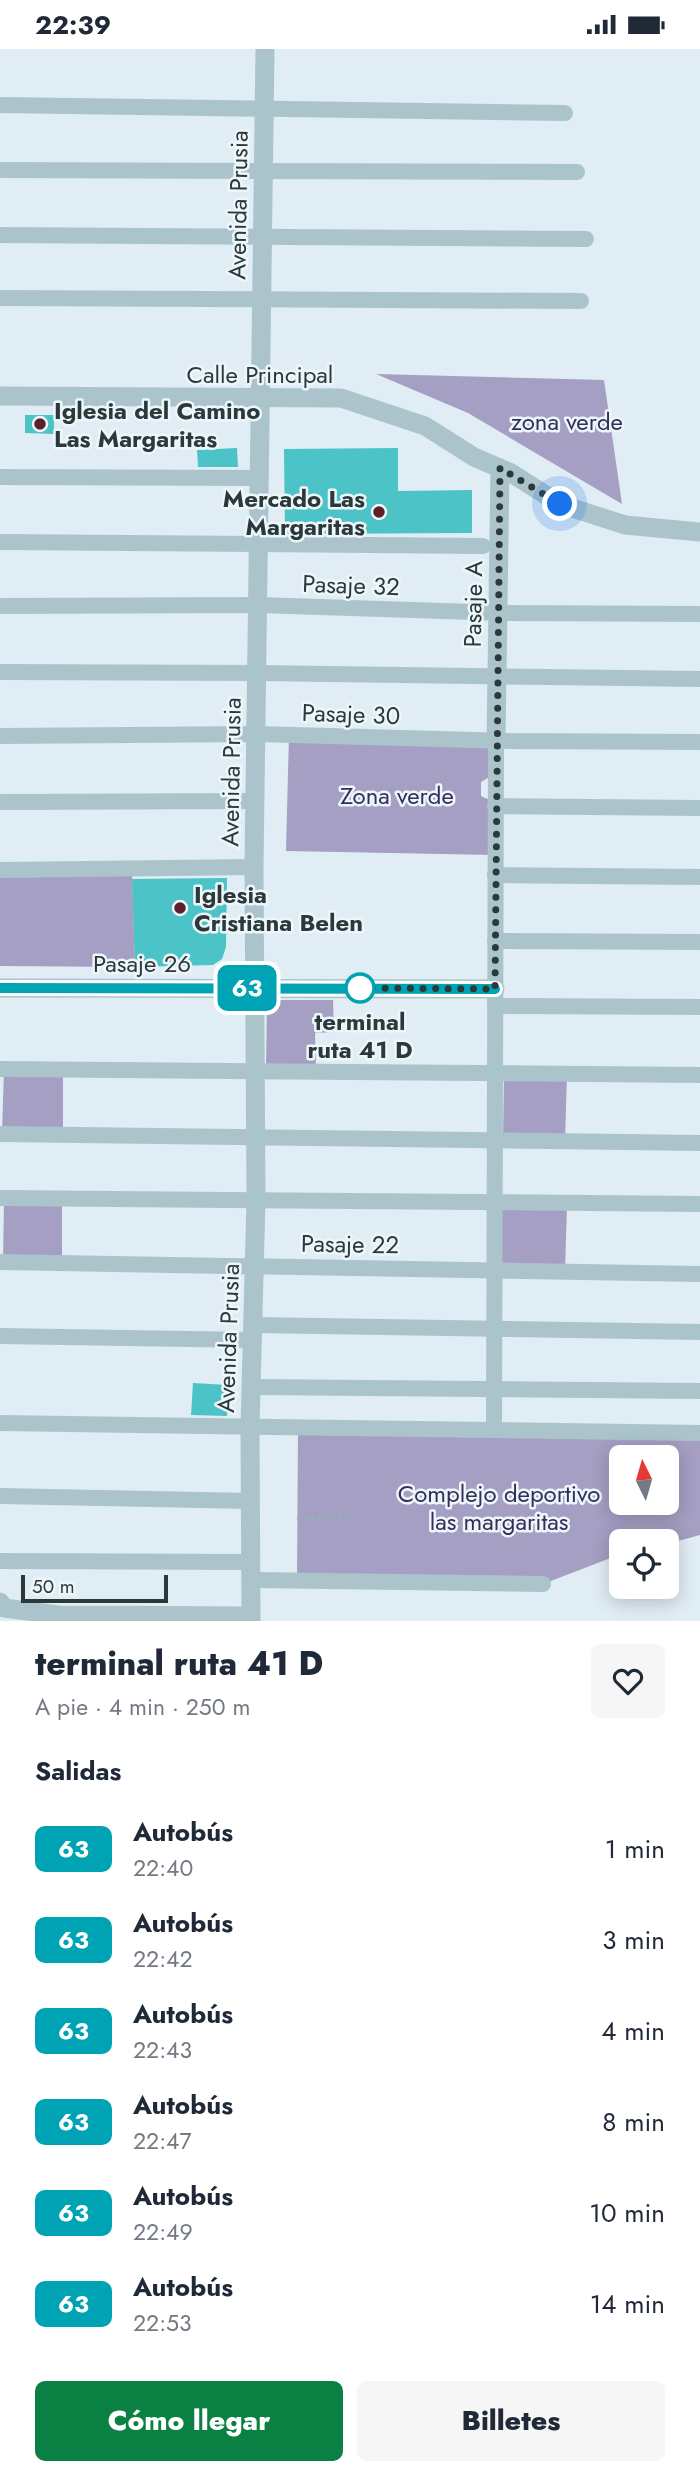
<!DOCTYPE html>
<html lang="es">
<head>
<meta charset="utf-8">
<style>
  :root { --surface:#fff; --page:#f6f6f7; --text:#1f2937; --muted:#747a83; --accent:#0b8043 }
  body { margin:0; font-family:Jost,sans-serif; background:var(--page); color:var(--text); height:100vh; display:flex; flex-direction:column; font-size:26px; white-space:nowrap }
  * { box-sizing:border-box; margin:0 }
  p { font-size:23px; color:var(--muted) }
  .icon { flex:none; width:38px; height:38px; fill:none; stroke:currentColor; stroke-width:2; stroke-linecap:round; stroke-linejoin:round }
  .map { position:relative; height:1572px; overflow:hidden }
  .panel { display:flex; flex-direction:column; background:var(--surface); flex:1 }
  .panel>* { flex:none }
  .badge { padding:0 14px; border-radius:10px; font-size:24px; line-height:46px }
  .needle { width:46px; rotate:355deg }
  .buttons { position:absolute; left:609px; top:1396px; display:grid; gap:14px }
  .buttons a { display:grid; place-items:center; width:70px; height:70px; border-radius:10px; background:var(--surface); box-shadow:0 4px 18px #0003; font-size:35px }
  .scale { position:absolute; left:21px; bottom:18px; width:147px; box-sizing:border-box; padding-left:7px; border:4px solid #2b393a; border-top:0; font-size:19px; line-height:24px; white-space:nowrap; color:#2b393a; -webkit-text-stroke:5px #edf6fb; paint-order:stroke }
  .you { position:absolute; width:35px; height:35px; margin:-18px; border:5px solid #fff; border-radius:50%; background:#1a73e8; box-shadow:0 0 0 10px #1a73e833 }
  .map>.badge { position:absolute; translate:-50% -50%; box-shadow:0 0 0 4px #fff }
  h2 { padding:0 35px; font-size:26px; line-height:63px }
  .round { display:grid; place-items:center; flex:none; width:74px; height:74px; border-radius:10px; background:var(--page) }
  .summary { display:flex; align-items:center; justify-content:space-between; height:119px; padding:0 35px }
  h1 { font-size:33px; font-weight:800; line-height:52px }
  .primary-button { display:flex; gap:14px; margin-top:auto; padding:14px 35px }
  .primary-button a { flex:1; height:80px; border-radius:10px; background:var(--accent); color:#fff; font-size:28px; font-weight:800; line-height:80px; text-align:center }
  .primary-button a+a { background:var(--page); color:var(--text) }
  ul { padding:0; list-style:none }
  li { display:flex; align-items:center; gap:21px; height:91px; padding:0 35px }
  li div { flex:1 }
  li b { display:block; font-size:26px }
  li em { font-style:normal }
  li .badge { min-width:77px; font-weight:700; text-align:center }
  .status { display:flex; justify-content:space-between; align-items:center; height:49px; padding:0 35px; background:var(--surface); direction:ltr }
  .status svg { height:19px; fill:currentColor }
  .map>svg:first-child { display:block }
</style>
</head>
<body>
<div class="status"><b>22:39</b><svg viewBox="0 0 49 12"><path d="M0 12V9h3v3zM5 12V6h3v6zM10 12V3h3v9zM15 12V0h3v12zM26 1h20v11H26zM47 4h2v5h-2z"/></svg></div>
<div class="map">
<svg width="700" height="1572" viewBox="0 0 700 1572">
  <rect width="100%" height="100%" fill="#e0edf4"/>
  <!-- green -->
  <g fill="#a49fc3" fill-rule="evenodd">
    <path d="M376 325 604 331 622 455 468 364Z"/>
    <path d="M289 686 496 692 493 726 481 733V747L492 752 495 806 286 802Z"/>
    <path d="M132 820 135 918 0 917V821Z"/>
    <path d="M267 951H333L334 983 315 984 316 1022H266Z"/>
    <path d="M4 1020H63V1086L2 1085Z"/>
    <path d="M504 1024 567 1025 565 1092 503 1091Z"/>
    <path d="M4 1149H62V1214L3 1213Z"/>
    <path d="M502 1153 567 1155 565 1223 500 1220Z"/>
    <path d="M298 1381H700V1486L667 1495V1493H621V1505L543 1535 297 1532ZM621 1409H667V1454H621Z"/>
  </g>
  <!-- building -->
  <g fill="#4bc3c7">
    <path d="M25 366H54V385L25 384Z"/>
    <path d="M237 399 238 418H198L197 401Z"/>
    <path d="M398 399V442L472 441V484L285 485 284 400Z"/>
    <path d="M227 829 226 898 222 910 213 916 135 918 132 830Z"/>
    <path d="M193 1334 228 1336 227 1367 191 1366Z"/>
  </g>
  <g fill="none" stroke-linecap="round" stroke-linejoin="round">
    <!-- path -->
    <path stroke="#95b1b8" stroke-width="3.5" stroke-dasharray="3.5 3.5" stroke-linecap="butt" d="M297 1469 348 1468"/>
    <!-- pedestrian -->
    <g stroke="#abc4cc" stroke-width="16">
      <path d="M0 56 565 64"/>
      <path d="M0 121 577 123"/>
      <path d="M0 186 586 190"/>
      <path d="M0 249 581 252"/>
      <path d="M0 428 258 429"/>
      <path d="M0 493 483 497"/>
      <path d="M0 557 258 556 505 564 700 565"/>
      <path d="M0 623 257 624 700 630"/>
      <path d="M0 687 257 685 510 692 700 693"/>
      <path d="M0 753 255 752"/>
      <path d="M495 757 700 759"/>
      <path d="M0 821 254 818"/>
      <path d="M495 826 700 828"/>
      <path d="M495 892 700 893"/>
      <path d="M495 957 700 958"/>
      <path d="M0 1020 700 1026"/>
      <path d="M0 1085 700 1094"/>
      <path d="M0 1149 700 1155"/>
      <path d="M0 1213 700 1225"/>
      <path d="M254 1276 700 1283"/>
      <path d="M0 1287 253 1291"/>
      <path d="M252 1338 700 1342"/>
      <path d="M0 1374 700 1384"/>
      <path d="M494 1381 496 692"/>
      <path d="M0 1447 251 1452"/>
      <path d="M0 1512 251 1513"/>
      <path d="M251 1531 543 1535"/>
    </g>
    <!-- minor -->
    <g stroke="#abc4cc" stroke-width="19">
      <path d="M0 347 341 349 425 377 474 408 511 424 560 455 625 476 700 483"/>
      <path d="M496 692 500 419"/>
      <path d="M0 939 495 940"/>
      <path d="M0 1553 4 1559 58 1566 251 1567"/>
      <path d="M251 1572 250 1378 256 1151 254 818 265 0"/>
    </g>
  </g>
  <g fill="none" stroke-linecap="round" stroke-linejoin="round">
    <!-- line casing -->
    <g stroke="#fff" stroke-width="16">
      <path id="line" d="M0 939 495 940"/>
    </g>
    <!-- line -->
    <use href="#line" stroke="#00a3b4" stroke-width="10"/>
    <!-- walk -->
    <path stroke="#2b393a" stroke-width="7" stroke-dasharray="0 12.6" d="M360 939 495 940 500 419 560 455"/>
  </g>
  <!-- markers -->
  <g fill="#5d1f28" stroke="#edf6fb" stroke-width="2.5">
    <circle cx="40" cy="375" r="7"/>
    <circle cx="379" cy="463" r="7"/>
    <circle cx="180" cy="859" r="7"/>
  </g>
  <circle fill="#fff" stroke="#00a3b4" stroke-width="3.5" cx="360" cy="939" r="14"/>
  <g text-anchor="middle" dominant-baseline="central" stroke-width="5" stroke-linejoin="round" paint-order="stroke">
    <!-- street labels -->
    <g font-size="24" fill="#2b393a" stroke="#edf6fb">
      <text transform="translate(238 156) rotate(-89)">Avenida Prusia</text>
      <text x="260" y="325">Calle Principal</text>
      <text transform="translate(351 536) rotate(2)">Pasaje 32</text>
      <text transform="translate(473 555) rotate(-89)">Pasaje A</text>
      <text transform="translate(351 665) rotate(2)">Pasaje 30</text>
      <text transform="translate(231 723) rotate(-89)">Avenida Prusia</text>
      <text x="142" y="914">Pasaje 26</text>
      <text transform="translate(350 1195) rotate(1)">Pasaje 22</text>
      <text transform="translate(228 1289) rotate(-88)">Avenida Prusia</text>
    </g>
    <!-- poi labels -->
    <g font-size="24" font-weight="bold" fill="#2b393a" stroke="#edf6fb" text-anchor="start">
      <text x="54" y="361">Iglesia del Camino<tspan x="54" dy="28">Las Margaritas</tspan></text>
      <text x="365" y="449" text-anchor="end">Mercado Las<tspan x="365" dy="28">Margaritas</tspan></text>
      <text x="194" y="845">Iglesia<tspan x="194" dy="28">Cristiana Belen</tspan></text>
    </g>
    <!-- park labels -->
    <g font-size="24" fill="#352e59" stroke="#edf6fb">
      <text x="567" y="372">zona verde</text>
      <text x="397" y="746">Zona verde</text>
      <text x="499" y="1444">Complejo deportivo<tspan x="499" dy="28">las margaritas</tspan></text>
    </g>
    <!-- stop labels -->
    <g font-size="24" font-weight="bold" fill="#2b393a" stroke="#edf6fb">
      <text x="360" y="972">terminal<tspan x="360" dy="28">ruta 41 D</tspan></text>
    </g>
  </g>
</svg>
<div class="buttons">
<a><svg class="needle" viewBox="-14 -14 28 28"><path d="M0-13l5 13h-10z" fill="#e53935"/><path d="M0 13l5-13h-10z" fill="#747a83"/></svg></a>
<a><svg class="icon" aria-label="locate" viewBox="0 0 24 24"><circle cx="12" cy="12" r="6"/><path d="M12 2v4M12 18v4M2 12h4M18 12h4"/></svg></a>
</div>
<div class="scale">50 m</div>
<div class="you" style="left:560px;top:455px"></div>
<b class="badge" style="left:247px;top:939px;background:#00a3b4;color:#fff">63</b>
</div>
<section class="panel">
<div class="summary"><div><h1>terminal ruta 41 D</h1><p>A pie · 4 min · 250 m</p></div><a class="round"><svg class="icon" aria-label="heart" viewBox="0 0 24 24"><path d="M12 20l-8-8c-3-5 5-10 8-4 3-6 11-1 8 4z"/></svg></a></div>
<h2>Salidas</h2>
<ul>
<li><span class="badge" style="background:#00a3b4;color:#fff">63</span><div><b>Autobús</b><p>22:40</p></div><em>1 min</em></li>
<li><span class="badge" style="background:#00a3b4;color:#fff">63</span><div><b>Autobús</b><p>22:42</p></div><em>3 min</em></li>
<li><span class="badge" style="background:#00a3b4;color:#fff">63</span><div><b>Autobús</b><p>22:43</p></div><em>4 min</em></li>
<li><span class="badge" style="background:#00a3b4;color:#fff">63</span><div><b>Autobús</b><p>22:47</p></div><em>8 min</em></li>
<li><span class="badge" style="background:#00a3b4;color:#fff">63</span><div><b>Autobús</b><p>22:49</p></div><em>10 min</em></li>
<li><span class="badge" style="background:#00a3b4;color:#fff">63</span><div><b>Autobús</b><p>22:53</p></div><em>14 min</em></li>
</ul>
<div class="primary-button"><a>Cómo llegar</a><a>Billetes</a></div>
</section>
</body>
</html>
